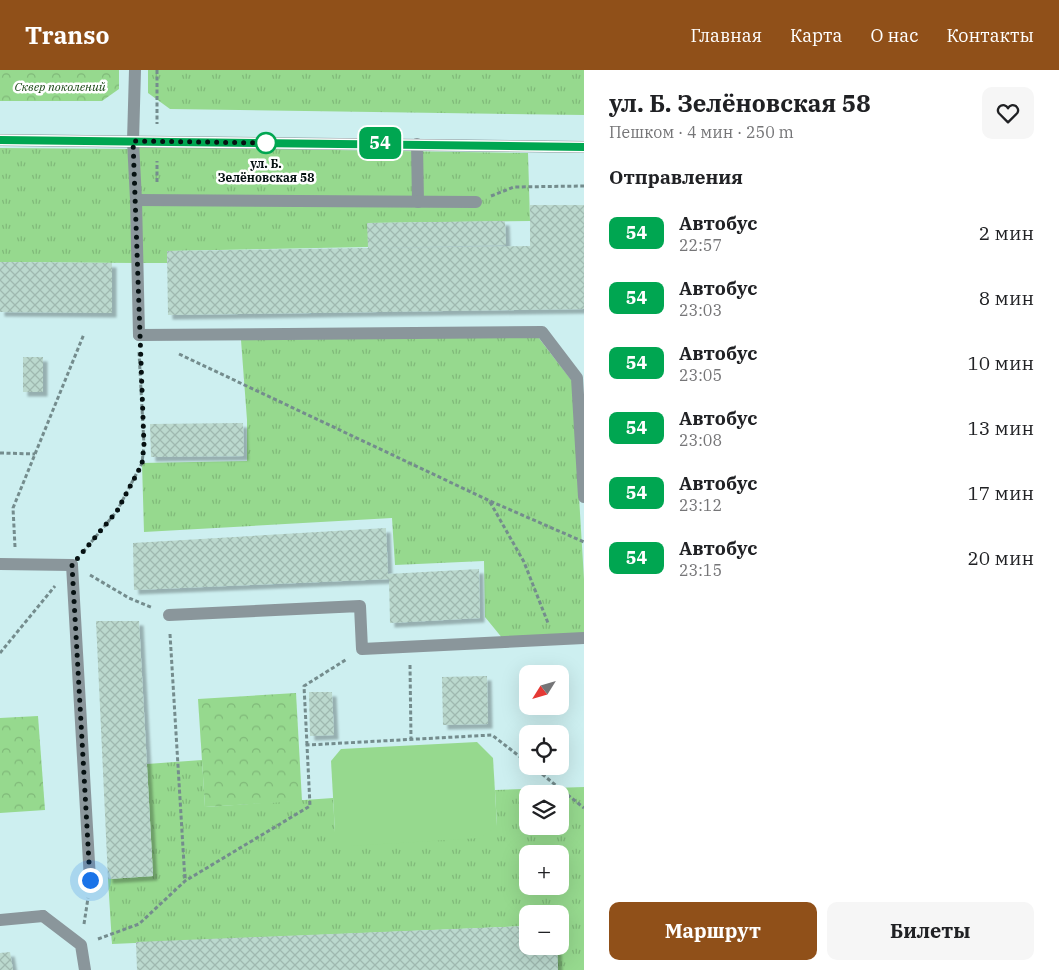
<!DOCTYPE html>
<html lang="ru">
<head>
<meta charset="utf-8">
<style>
  :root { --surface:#fff; --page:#f6f6f6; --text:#202124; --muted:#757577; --accent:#905019 }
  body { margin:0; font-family:"IBM Plex Serif",serif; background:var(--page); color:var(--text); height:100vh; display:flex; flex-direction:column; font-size:19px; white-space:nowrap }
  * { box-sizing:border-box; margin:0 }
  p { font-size:16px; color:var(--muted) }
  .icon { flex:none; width:28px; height:28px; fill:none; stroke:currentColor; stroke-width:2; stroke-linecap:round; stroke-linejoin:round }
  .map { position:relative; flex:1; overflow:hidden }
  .details { display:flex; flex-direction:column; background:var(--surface); width:475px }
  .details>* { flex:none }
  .badge { padding:0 10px; border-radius:8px; font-size:18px; line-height:32px }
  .needle { width:32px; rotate:233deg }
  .tools { position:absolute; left:519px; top:595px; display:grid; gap:10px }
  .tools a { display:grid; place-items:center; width:50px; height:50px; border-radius:10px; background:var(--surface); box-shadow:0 5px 20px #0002; font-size:25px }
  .you { position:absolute; width:25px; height:25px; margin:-12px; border:4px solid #fff; border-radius:50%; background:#1a73e8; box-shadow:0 0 0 8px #1a73e833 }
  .map>.badge { position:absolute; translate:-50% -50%; box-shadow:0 0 0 2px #fff }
  h2 { padding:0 25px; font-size:19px; line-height:45px }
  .round { display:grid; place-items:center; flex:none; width:52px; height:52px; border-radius:10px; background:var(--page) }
  .overview { display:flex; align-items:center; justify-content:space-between; height:85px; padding:0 25px }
  h1 { font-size:24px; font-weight:800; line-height:38px }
  .primary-button { display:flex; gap:10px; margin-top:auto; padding:10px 25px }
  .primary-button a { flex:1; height:58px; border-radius:10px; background:var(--accent); color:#fff; font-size:20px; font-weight:800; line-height:58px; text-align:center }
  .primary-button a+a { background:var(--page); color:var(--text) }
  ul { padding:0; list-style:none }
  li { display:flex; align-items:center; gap:15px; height:65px; padding:0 25px }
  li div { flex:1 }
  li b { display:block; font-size:19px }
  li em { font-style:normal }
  li .badge { min-width:55px; font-weight:700; text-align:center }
  header { display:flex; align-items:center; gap:30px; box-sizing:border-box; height:70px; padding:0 25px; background:var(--accent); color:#fff }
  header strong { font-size:24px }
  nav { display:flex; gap:28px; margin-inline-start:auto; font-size:18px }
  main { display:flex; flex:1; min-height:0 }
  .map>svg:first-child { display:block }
</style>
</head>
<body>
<header>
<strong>Transo</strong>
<nav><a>Главная</a><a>Карта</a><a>О нас</a><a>Контакты</a></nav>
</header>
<main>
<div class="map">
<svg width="584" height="900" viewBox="0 0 584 900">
  <defs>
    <pattern id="grass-tufts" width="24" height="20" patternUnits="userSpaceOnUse" patternTransform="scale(1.25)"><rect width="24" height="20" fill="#96d98e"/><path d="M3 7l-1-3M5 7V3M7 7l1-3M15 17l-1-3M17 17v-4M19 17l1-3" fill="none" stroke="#80b979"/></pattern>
    <pattern id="park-crowns" width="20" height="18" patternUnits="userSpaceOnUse" patternTransform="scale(1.25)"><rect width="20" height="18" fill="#96d98e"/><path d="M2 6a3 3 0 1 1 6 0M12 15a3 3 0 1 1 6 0" fill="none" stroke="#80b979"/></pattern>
    <pattern id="building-cross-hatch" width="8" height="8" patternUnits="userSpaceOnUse" patternTransform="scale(1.25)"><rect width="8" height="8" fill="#bbd9ce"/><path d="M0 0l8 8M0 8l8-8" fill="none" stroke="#9fb9b0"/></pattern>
    <filter id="shadow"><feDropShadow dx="4.5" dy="4.5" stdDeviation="1" flood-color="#0004"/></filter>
  </defs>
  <rect width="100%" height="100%" fill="#cdeff0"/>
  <!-- grass -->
  <g fill="url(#grass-tufts)" fill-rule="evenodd">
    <path d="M148 0H584V45L170 39 148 23Z"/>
    <path d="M136 77 528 83 530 151 368 153V177L167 181V193H140Z"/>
    <path d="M0 78 130 79 134 193 0 192Z"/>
    <path d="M538 267 572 311 584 509V565L503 569 485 547 484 491 395 495 392 448 144 462 142 393 247 391V350L241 270Z"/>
    <path d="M202 690 205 737 333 728 335 762 497 756 495 720 584 717V900H558L557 876H560V844H528L527 856 112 874 108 809 153 806 147 694ZM528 724H560V756H528ZM528 784H560V816H528Z"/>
  </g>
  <!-- park -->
  <g fill="url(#park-crowns)">
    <path d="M0 0H119V19L102 31H0Z"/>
    <path d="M296 623 302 731 205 737 198 629Z"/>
    <path d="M38 646 45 740 0 743V648Z"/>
  </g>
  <!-- garden -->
  <path fill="#96d98e" d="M477 672 493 688 497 756 480 768 351 776 335 762 331 691 341 679Z"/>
  <!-- building -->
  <g fill="url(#building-cross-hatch)" filter="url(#shadow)">
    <path d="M530 135H584V239L168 245 167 181 368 178 367 153 505 151 506 175 376 178 530 176Z"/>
    <path d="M0 192 112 193V243L0 242Z"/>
    <rect x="23" y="287" width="20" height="35"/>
    <path d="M243 353 244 386 151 387 150 354Z"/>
    <path d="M386 458 388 504 479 499 480 548 390 553 389 509 134 520 133 473Z"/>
    <path d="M96 551H139L153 806 108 809Z"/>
    <path d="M487 606 488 654 443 655 442 607Z"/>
    <path d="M309 622H332L334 665 310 666Z"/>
    <path d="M528 856V876H557L558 900H137L136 872Z"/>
    <path d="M10 882 13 900H0V883Z"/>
  </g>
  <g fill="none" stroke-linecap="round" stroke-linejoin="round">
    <!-- path -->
    <g stroke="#748c8d" stroke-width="3" stroke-dasharray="4 2.5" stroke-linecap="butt">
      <path d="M157 0V54"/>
      <path d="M157 112V91"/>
      <path d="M491 126 514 117 584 116"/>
      <path d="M179 284 490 431 584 472"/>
      <path d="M0 383 35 384"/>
      <path d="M490 432 524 492 548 553"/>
      <path d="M15 477 13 438 84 264"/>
      <path d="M83 482 117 441 142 393 144 375 139 282"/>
      <path d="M90 505 129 528 153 538"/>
      <path d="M170 564 185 811"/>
      <path d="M0 583 55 516"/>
      <path d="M410 595 411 669"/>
      <path d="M307 675 304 616 347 589"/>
      <path d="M532 696 584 738"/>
      <path d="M84 854 88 828"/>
      <path d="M98 869 139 854 185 811 310 736 307 675 492 665 528 693"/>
    </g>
    <!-- lane -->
    <g stroke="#8a969b" stroke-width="12">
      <path d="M133 71 136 130 139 265"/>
      <path d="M417 74 418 132"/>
      <path d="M136 130 476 132"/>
      <path d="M72 495 90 810"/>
      <path d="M169 545 360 536 362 579 584 568"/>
      <path d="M43 846 81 875 85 900"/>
    </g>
    <!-- street -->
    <g stroke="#8a969b" stroke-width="12">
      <path d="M0 70 584 77"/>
      <path d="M133 71 135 0"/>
      <path d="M139 265 542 262 577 308 584 427"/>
      <path d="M0 494 72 495"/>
      <path d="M0 850 43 846"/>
    </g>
  </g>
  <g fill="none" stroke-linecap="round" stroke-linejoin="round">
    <!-- line casing -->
    <g stroke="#fff" stroke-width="11">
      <path id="line" d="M0 70 584 77"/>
    </g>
    <!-- line -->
    <use href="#line" stroke="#00a651" stroke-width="8"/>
    <!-- walk -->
    <path stroke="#061112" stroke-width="5" stroke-dasharray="0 9" d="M90 810 72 495 117 441 142 394 144 375 133 71 266 73"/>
  </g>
  <!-- markers -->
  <circle fill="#fff" stroke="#00a651" stroke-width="2.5" cx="266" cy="73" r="10"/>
  <g text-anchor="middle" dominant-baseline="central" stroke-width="5" stroke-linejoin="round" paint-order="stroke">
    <!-- park labels -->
    <g font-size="12" font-style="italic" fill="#194714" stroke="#fff">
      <text x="60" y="16">Сквер поколений</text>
    </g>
    <!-- stop labels -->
    <g font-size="12" font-weight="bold" fill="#061112" stroke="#fff">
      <text x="266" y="93">ул. Б.<tspan x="266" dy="14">Зелёновская 58</tspan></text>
    </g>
  </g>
</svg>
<div class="tools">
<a><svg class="needle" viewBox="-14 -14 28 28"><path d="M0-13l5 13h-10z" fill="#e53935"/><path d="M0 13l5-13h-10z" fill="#757577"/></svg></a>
<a><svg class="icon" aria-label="locate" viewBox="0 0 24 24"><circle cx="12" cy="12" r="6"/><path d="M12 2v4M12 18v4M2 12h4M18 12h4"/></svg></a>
<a><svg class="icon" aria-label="layers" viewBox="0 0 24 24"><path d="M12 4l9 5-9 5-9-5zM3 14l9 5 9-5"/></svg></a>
<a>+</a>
<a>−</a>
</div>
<div class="you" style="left:90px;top:810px"></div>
<b class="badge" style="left:380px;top:73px;background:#00a651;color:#fff">54</b>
</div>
<section class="details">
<div class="overview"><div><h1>ул. Б. Зелёновская 58</h1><p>Пешком · 4 мин · 250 m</p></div><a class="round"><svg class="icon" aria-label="heart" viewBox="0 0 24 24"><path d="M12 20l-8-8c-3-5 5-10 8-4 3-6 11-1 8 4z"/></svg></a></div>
<h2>Отправления</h2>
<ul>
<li><span class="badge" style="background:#00a651;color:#fff">54</span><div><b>Автобус</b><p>22:57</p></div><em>2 мин</em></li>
<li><span class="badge" style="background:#00a651;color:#fff">54</span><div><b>Автобус</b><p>23:03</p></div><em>8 мин</em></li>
<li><span class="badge" style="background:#00a651;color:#fff">54</span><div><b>Автобус</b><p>23:05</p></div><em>10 мин</em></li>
<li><span class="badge" style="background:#00a651;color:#fff">54</span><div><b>Автобус</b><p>23:08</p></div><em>13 мин</em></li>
<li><span class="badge" style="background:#00a651;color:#fff">54</span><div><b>Автобус</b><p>23:12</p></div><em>17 мин</em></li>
<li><span class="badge" style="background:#00a651;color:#fff">54</span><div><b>Автобус</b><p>23:15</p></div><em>20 мин</em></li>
</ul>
<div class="primary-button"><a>Маршрут</a><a>Билеты</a></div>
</section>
</main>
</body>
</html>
